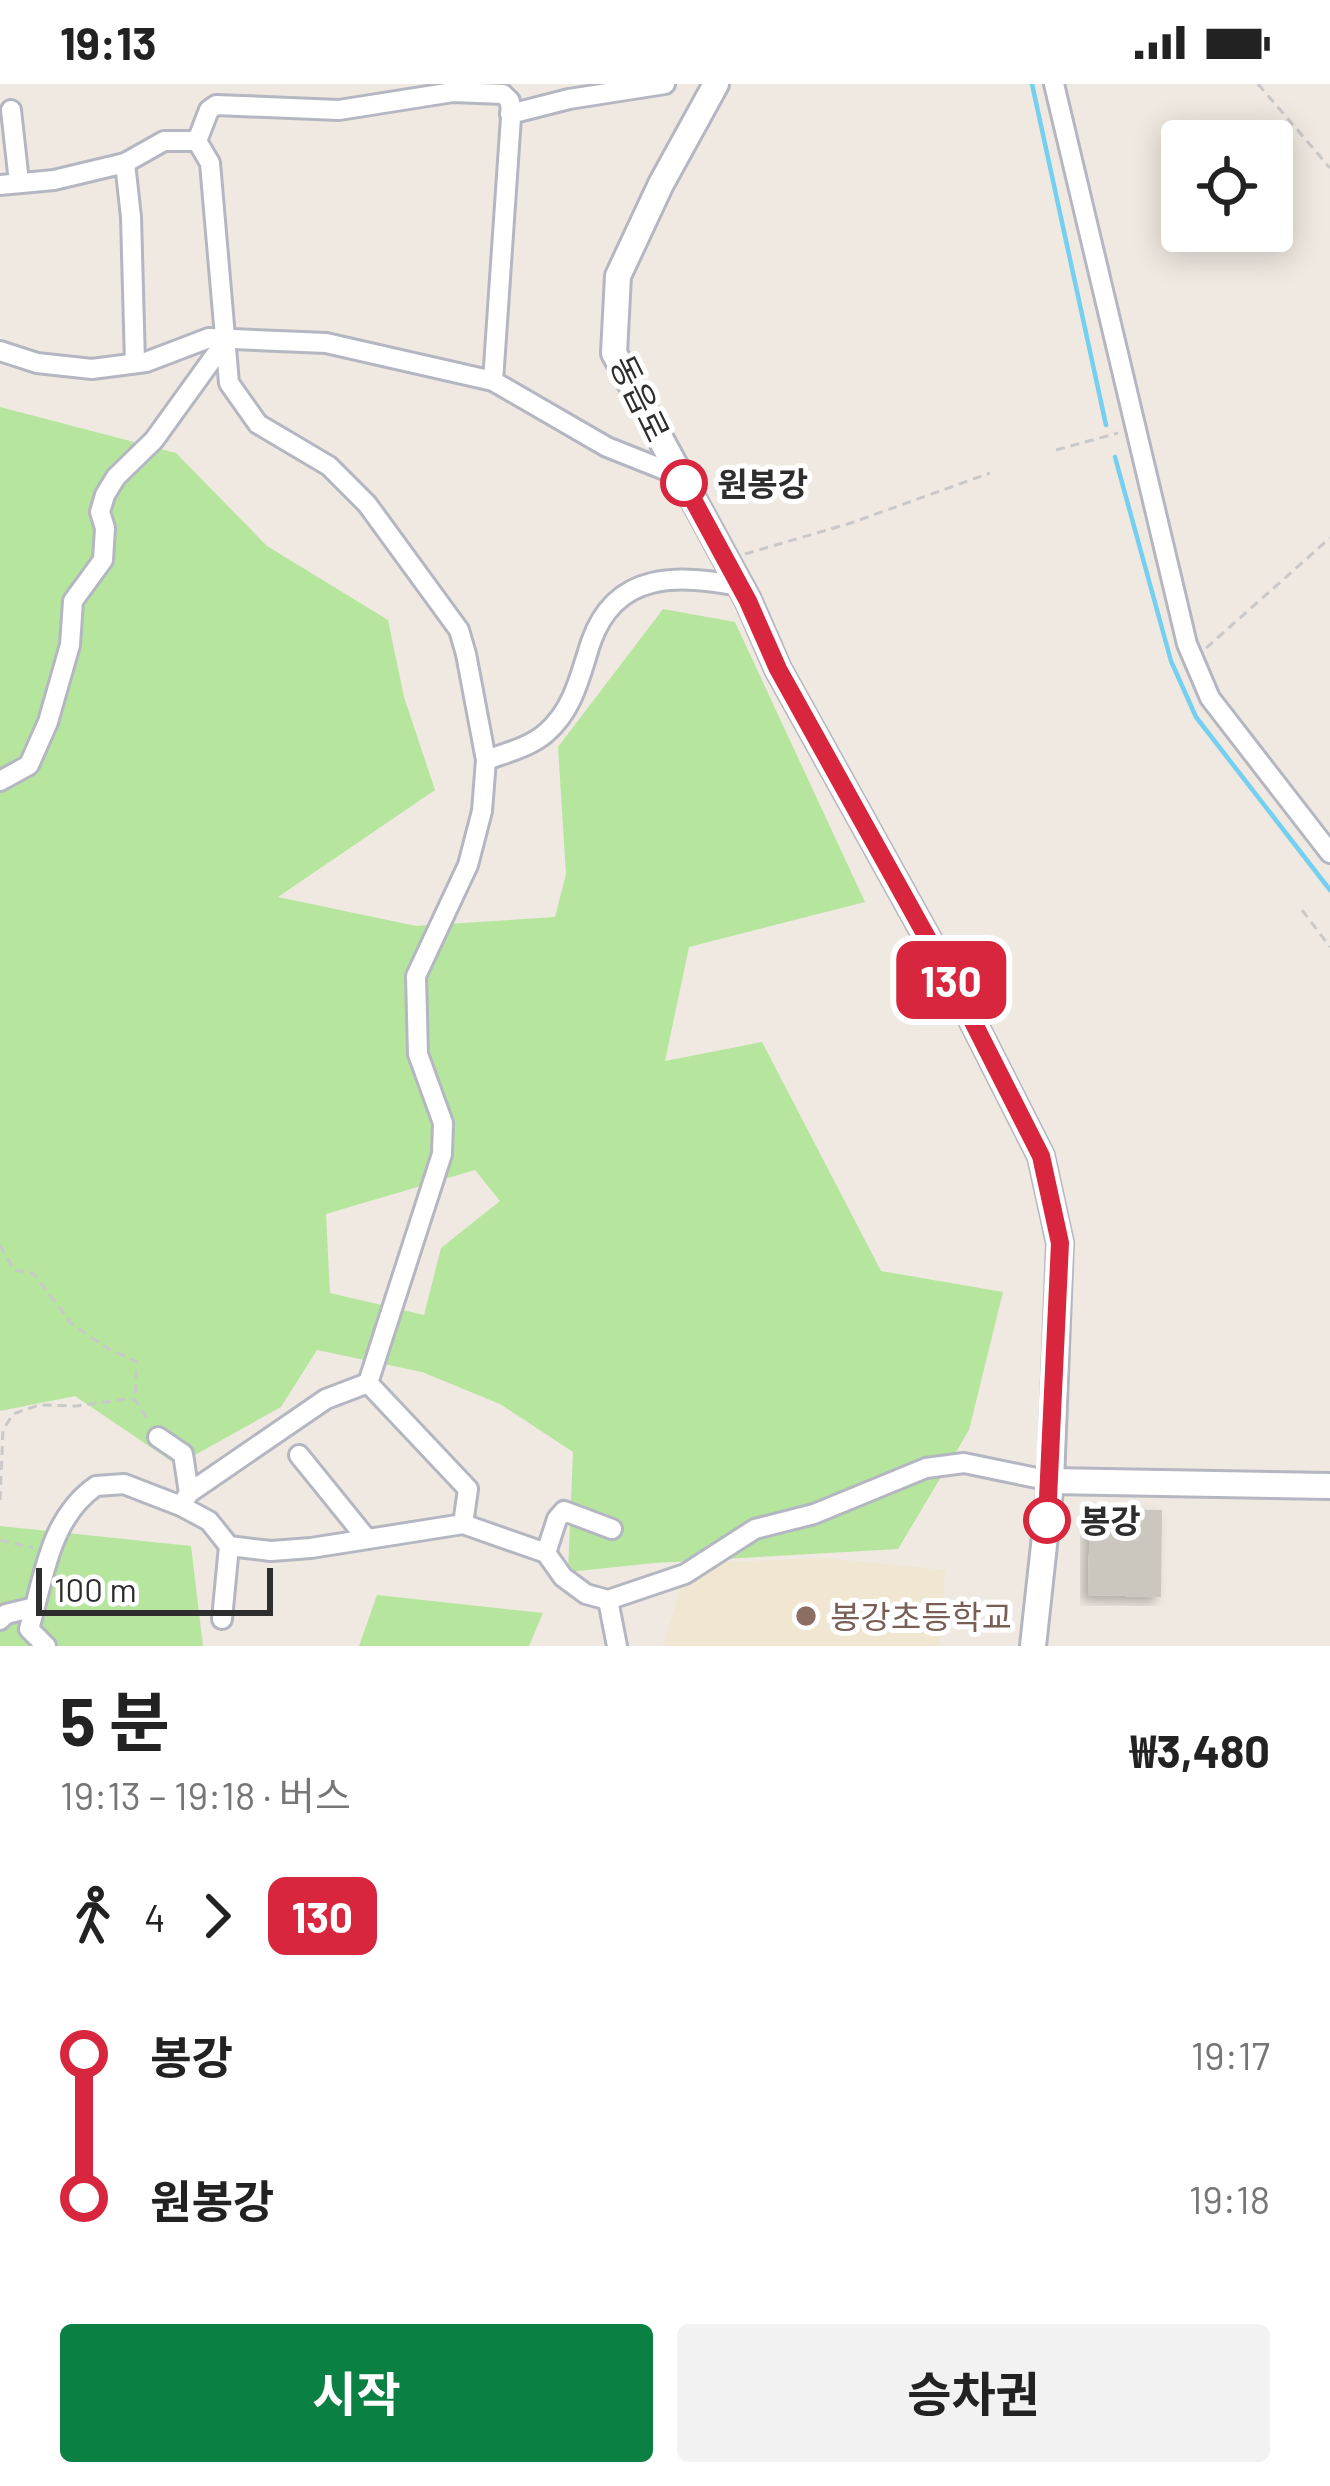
<!DOCTYPE html>
<html lang="ko">
<head>
<meta charset="utf-8">
<style>
  :root { --surface:#fff; --page:#f2f2f2; --text:#222; --muted:#767676; --accent:#0b8043 }
  body { margin:0; font-family:Barlow,"Noto Sans KR",sans-serif; background:var(--page); color:var(--text); height:100vh; display:flex; flex-direction:column; font-size:45px; white-space:nowrap }
  * { box-sizing:border-box; margin:0 }
  p { font-size:39px; color:var(--muted) }
  .icon { flex:none; width:66px; height:66px; fill:none; stroke:currentColor; stroke-width:2; stroke-linecap:round; stroke-linejoin:round }
  .map { position:relative; height:1562px; overflow:hidden }
  .drawer { display:flex; flex-direction:column; background:var(--surface); flex:1 }
  .drawer>* { flex:none }
  .badge { padding:0 24px; border-radius:18px; font-size:42px; line-height:78px }
  .tools { position:absolute; left:1161px; top:36px; display:grid; gap:24px }
  .tools a { display:grid; place-items:center; width:132px; height:132px; border-radius:12px; background:var(--surface); box-shadow:0 6px 30px #0003; font-size:60px }
  .scale { position:absolute; left:36px; bottom:30px; width:237px; box-sizing:border-box; padding-left:12px; border:6px solid #2e2e2e; border-top:0; font-size:33px; line-height:42px; white-space:nowrap; color:#2e2e2e; -webkit-text-stroke:9px #fff; paint-order:stroke }
  .map>.badge { position:absolute; translate:-50% -50%; box-shadow:0 0 0 6px #fff }
  .legs { display:flex; align-items:center; gap:18px; height:132px; padding:0 60px; font-size:39px }
  .legs p { margin-inline-start:auto }
  .summary { display:flex; align-items:center; justify-content:space-between; height:204px; padding:0 60px }
  h1 { font-size:66px; font-weight:700; line-height:90px }
  .cta { display:flex; gap:24px; margin-top:auto; padding:24px 60px }
  .cta a { flex:1; height:138px; border-radius:12px; background:var(--accent); color:#fff; font-size:48px; font-weight:700; line-height:138px; text-align:center }
  .cta a+a { background:var(--page); color:var(--text) }
  ul { padding:0 60px; list-style:none }
  li { display:flex; align-items:center; gap:42px; height:144px; font-size:45px }
  li i { display:grid; place-items:center; width:18px; height:100%; margin:0 15px; background:currentColor }
  li i::after { content:''; width:30px; height:30px; margin:-15px; border:9px solid; border-radius:50%; background:var(--surface) }
  li p { margin-inline-start:auto }
  li:first-child i { background:linear-gradient(#0000 50%,currentColor 0) }
  li:last-child i { background:linear-gradient(currentColor 50%,#0000 0) }
  .status { display:flex; justify-content:space-between; align-items:center; height:84px; padding:0 60px; background:var(--surface); direction:ltr }
  .status svg { height:33px; fill:currentColor }
  .map>svg:first-child { display:block }
</style>
</head>
<body>
<div class="status"><b>19:13</b><svg viewBox="0 0 49 12"><path d="M0 12V9h3v3zM5 12V6h3v6zM10 12V3h3v9zM15 12V0h3v12zM26 1h20v11H26zM47 4h2v5h-2z"/></svg></div>
<div class="map">
<svg width="1330" height="1562" viewBox="0 0 1330 1562">
  <defs>
    <filter id="shadow"><feDropShadow dx="-6" dy="6" stdDeviation="6" flood-color="#0004"/></filter>
  </defs>
  <rect width="100%" height="100%" fill="#efe9e1"/>
  <!-- education -->
  <path fill="#f0e6d1" d="M824 1474 945 1486 940 1562H663L683 1495 727 1478Z"/>
  <!-- green -->
  <g fill="#b6e59e" fill-rule="evenodd">
    <path d="M0 323 176 369 267 462 388 536 404 613 435 706 278 813 416 842 555 833 566 790 558 663 663 525 735 538 865 818 689 863 665 977 762 958 881 1187 1003 1208 969 1346 898 1465 654 1479 568 1488 573 1368 500 1320 422 1288 317 1266 281 1323 177 1381 75 1312 0 1327ZM475 1086 500 1117 441 1164 424 1231 330 1209 326 1130Z"/>
    <path d="M0 1442 191 1462 203 1562H0Z"/>
    <path d="M377 1511 543 1529 529 1562H359Z"/>
  </g>
  <g fill="none" stroke-linecap="round" stroke-linejoin="round">
    <!-- stream -->
    <g stroke="#75cff0" stroke-width="4.5">
      <path d="M1032 0 1106 341"/>
      <path d="M1115 373 1171 577 1196 633 1330 806"/>
    </g>
  </g>
  <!-- building -->
  <path fill="#cbc7bf" filter="url(#shadow)" d="M1090 1425 1162 1426 1161 1513 1088 1511Z"/>
  <g fill="none" stroke-linecap="round" stroke-linejoin="round">
    <!-- street casing -->
    <g stroke="#b4b7c1" stroke-width="24">
      <g id="street">
        <path d="M1054 0 1187 560 1210 614 1330 769"/>
        <path d="M11 26 19 98"/>
        <path d="M510 30 569 15 665 0"/>
        <path d="M197 57 210 79 229 299 258 340 329 382 367 420 459 546 466 570 486 676 482 727 468 781 416 892 418 970 443 1039 442 1070 368 1299"/>
        <path d="M197 57 209 26 216 21 339 26 453 8 503 10 510 17 511 33 493 297"/>
        <path d="M125 79 131 133 135 279"/>
        <path d="M0 101 54 96 125 79 164 57H197"/>
        <path d="M0 267 37 279 92 285 146 278 209 254 326 259 493 297 607 363 680 392"/>
        <path d="M486 676C506 669 530 663 546 649 574 625 580 591 591 558 616 486 679 491 740 502"/>
        <path d="M0 697 29 681 48 638 70 561 73 517 103 476 105 444 100 428 105 411 116 393 154 356 224 259"/>
        <path d="M368 1299 468 1405 463 1440"/>
        <path d="M158 1353 183 1370 189 1409"/>
        <path d="M299 1371 367 1455"/>
        <path d="M181 1422 189 1409 326 1315 368 1299"/>
        <path d="M229 1462 271 1467 311 1464 463 1440 546 1469 563 1493 586 1510 608 1516 685 1490 755 1445 814 1430 926 1384 964 1379 1051 1397"/>
        <path d="M546 1469 557 1435 564 1427 612 1445"/>
        <path d="M608 1516 617 1562"/>
        <path d="M0 1536 6 1530 35 1523"/>
        <path d="M46 1562 29 1545C44 1494 49 1435 96 1402L124 1400 181 1422 209 1437 229 1462 222 1535"/>
      </g>
    </g>
    <!-- secondary casing -->
    <g stroke="#b4b7c1" stroke-width="30">
      <g id="secondary">
        <path d="M716 0 661 100 618 192 614 269 748 516 778 585 964 920 1041 1072 1060 1159 1051 1397 1033 1562"/>
        <path d="M1051 1397 1330 1402"/>
      </g>
    </g>
    <!-- path -->
    <g stroke="#c9c9c9" stroke-width="3" stroke-dasharray="9 6" stroke-linecap="butt">
      <path d="M1258 0 1330 84"/>
      <path d="M1056 366 1118 349"/>
      <path d="M745 470 851 439 990 389"/>
      <path d="M1206 564 1330 454"/>
      <path d="M1302 826 1330 863"/>
      <path d="M0 1161 14 1186 33 1189 71 1239 105 1263 137 1278 135 1315"/>
      <path d="M0 1416 3 1346 13 1330 39 1321 76 1322 127 1315 135 1316 148 1336"/>
      <path d="M0 1456 33 1464"/>
    </g>
    <!-- street -->
    <use href="#street" stroke="#fff" stroke-width="18"/>
    <!-- secondary -->
    <use href="#secondary" stroke="#fff" stroke-width="24"/>
  </g>
  <g fill="none" stroke-linecap="round" stroke-linejoin="round">
    <!-- line-1 casing -->
    <g stroke="#fff" stroke-width="27">
      <path id="line-1" d="M684 399 748 517 778 585 964 920 1041 1072 1060 1159 1047 1436"/>
    </g>
    <!-- line-1 -->
    <use href="#line-1" stroke="#d7263d" stroke-width="18"/>
  </g>
  <!-- markers -->
  <g fill="#fff" stroke="#d7263d" stroke-width="6">
    <circle cx="684" cy="399" r="21"/>
    <circle cx="1047" cy="1436" r="21"/>
  </g>
  <circle fill="#8d6e63" stroke="#fff" stroke-width="4.5" cx="806" cy="1532" r="12"/>
  <g text-anchor="middle" dominant-baseline="central" stroke-width="10" stroke-linejoin="round" paint-order="stroke">
    <!-- street labels -->
    <g font-size="33" fill="#2e2e2e" stroke="#fff">
      <text transform="translate(641 314) rotate(64)">동읍로</text>
    </g>
    <!-- stop labels -->
    <g font-size="33" font-weight="bold" fill="#2e2e2e" stroke="#fff" text-anchor="start">
      <text x="717" y="399">원봉강</text>
      <text x="1080" y="1436">봉강</text>
    </g>
    <!-- education labels -->
    <g font-size="33" fill="#785e54" stroke="#fff" text-anchor="start">
      <text x="830" y="1532">봉강초등학교</text>
    </g>
  </g>
</svg>
<div class="tools">
<a><svg class="icon" aria-label="locate" viewBox="0 0 24 24"><circle cx="12" cy="12" r="6"/><path d="M12 2v4M12 18v4M2 12h4M18 12h4"/></svg></a>
</div>
<div class="scale">100 m</div>
<b class="badge" style="left:951px;top:896px;background:#d7263d;color:#fff">130</b>
</div>
<section class="drawer">
<div class="summary"><div><h1>5 분</h1><p>19:13 – 19:18 · 버스</p></div><b>₩3,480</b></div>
<div class="legs"><svg class="icon" aria-label="walk" viewBox="0 0 24 24"><circle cx="13" cy="4" r="2"/><path d="M13 8l-2 6 4 7M11 14l-3 7M7 12l3-4h3l4 4"/></svg>4<svg class="icon" aria-label="forward" viewBox="0 0 24 24"><path d="M9 5l7 7-7 7"/></svg><b class="badge" style="background:#d7263d;color:#fff">130</b></div>
<ul>
<li><i style="color:#d7263d"></i><b>봉강</b><p>19:17</p></li>
<li><i style="color:#d7263d"></i><b>원봉강</b><p>19:18</p></li>
</ul>
<div class="cta"><a>시작</a><a>승차권</a></div>
</section>
</body>
</html>
